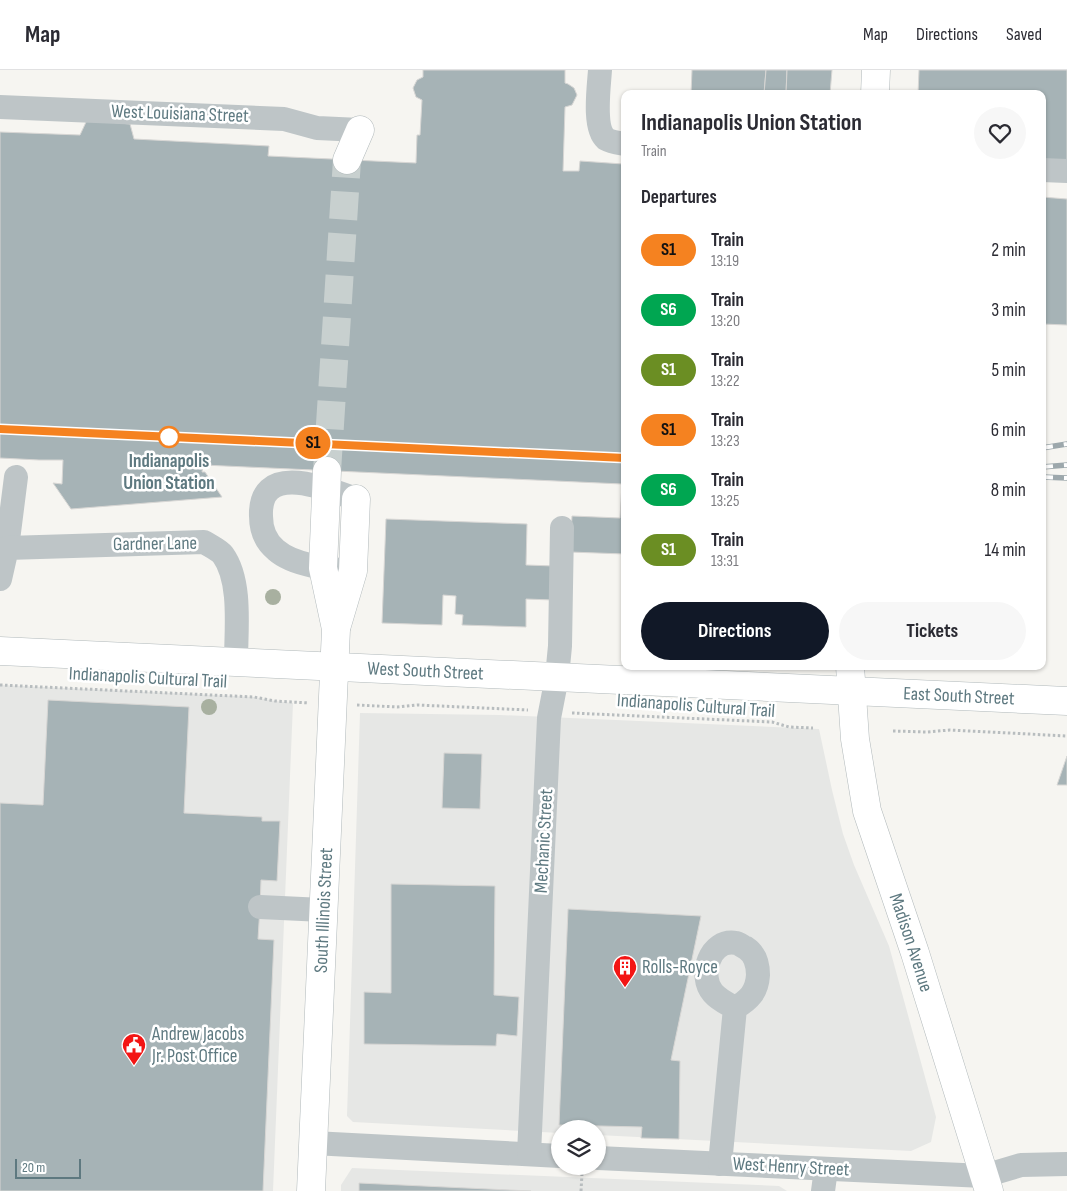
<!DOCTYPE html>
<html lang="en">
<head>
<meta charset="utf-8">
<style>
  :root { --surface:#fff; --page:#f7f7f7; --text:#2b2b33; --muted:#7c7c81; --line:#e1e1e2; --accent:#111827 }
  body { margin:0; font-family:"Sofia Sans Condensed",sans-serif; background:var(--page); color:var(--text); height:100vh; display:flex; flex-direction:column; font-size:19px; white-space:nowrap }
  * { box-sizing:border-box; margin:0 }
  p { font-size:16px; color:var(--muted) }
  .icon { flex:none; width:28px; height:28px; fill:none; stroke:currentColor; stroke-width:2; stroke-linecap:round; stroke-linejoin:round }
  .map { position:relative; flex:1; overflow:hidden }
  .side { position:absolute; left:621px; top:20px; width:425px; height:580px; display:flex; flex-direction:column; background:var(--surface); border-radius:10px; box-shadow:0 1px 4px #0004 }
  .side>* { flex:none }
  .badge { padding:0 10px; border-radius:16px; font-size:18px; line-height:32px }
  .buttons { position:absolute; left:551px; top:1050px; display:grid; gap:10px }
  .buttons a { display:grid; place-items:center; width:55px; height:55px; border-radius:50%; background:var(--surface); box-shadow:0 1px 4px #0004; font-size:25px }
  .scale { position:absolute; left:15px; bottom:12px; width:66px; box-sizing:border-box; padding-left:5px; border:2px solid #5e7980; border-top:0; font-size:14px; line-height:18px; white-space:nowrap; color:#5e7980; -webkit-text-stroke:4px #fff; paint-order:stroke }
  .map>.badge { position:absolute; translate:-50% -50%; box-shadow:0 0 0 2px #fff }
  h2 { padding:0 20px; font-size:19px; line-height:45px }
  .round { display:grid; place-items:center; flex:none; width:52px; height:52px; border-radius:26px; background:var(--page) }
  .overview { display:flex; align-items:center; justify-content:space-between; height:85px; padding:0 20px }
  h1 { font-size:24px; font-weight:700; line-height:38px }
  .button { display:flex; gap:10px; margin-top:auto; padding:10px 20px }
  .button a { flex:1; height:58px; border-radius:30px; background:var(--accent); color:#fff; font-size:20px; font-weight:700; line-height:58px; text-align:center }
  .button a+a { background:var(--page); color:var(--text) }
  ul { padding:0; list-style:none }
  li { display:flex; align-items:center; gap:15px; height:60px; padding:0 20px }
  li div { flex:1 }
  li b { display:block; font-size:19px }
  li em { font-style:normal }
  li .badge { min-width:55px; font-weight:700; text-align:center }
  header { display:flex; align-items:center; gap:30px; box-sizing:border-box; height:70px; padding:0 25px; background:var(--surface); border-bottom:1px solid var(--line) }
  header strong { font-size:24px }
  nav { display:flex; gap:28px; margin-inline-start:auto; font-size:18px }
  .map>svg:first-child { display:block }
</style>
</head>
<body>
<header>
<strong>Map</strong>
<nav><a>Map</a><a>Directions</a><a>Saved</a></nav>
</header>
<div class="map">
<svg width="1067" height="1121" viewBox="0 0 1067 1121">
  <rect width="100%" height="100%" fill="#f6f5f1"/>
  <!-- built -->
  <g fill="#e6e7e5">
    <path d="M0 615 254 627 275 631 293 633 273 1121H0Z"/>
    <path d="M360 643 500 645 819 659 832 720 843 764 854 795 889 876 936 1047 931 1072 911 1081 598 1065V1059H560V1063L353 1052 347 1046Z"/>
    <path d="M352 1098 779 1116 787 1121H341V1115Z"/>
  </g>
  <!-- building -->
  <g fill="#a6b3b6" stroke="#d7d6d4">
    <path d="M423 0H565V13L568 14 574 18 577 25 572 35 565 37 563 101H579L580 91 623 94 622 104H625V484L570 482 572 446 620 448 622 414 203 395 202 402H205L222 427 71 439 53 413 62 414 63 390H39L0 388V62L80 65 87 50 130 54 134 69 269 76 268 86 416 93 417 65H420L422 30 416 27 413 18 417 10 423 7Z"/>
    <path d="M692 0H766L764 24H691Z"/>
    <path d="M766 0H787L786 24H764Z"/>
    <path d="M787 0H832L830 24H786Z"/>
    <path d="M919 0H1067V94L1042 93V24H918Z"/>
    <path d="M1042 127 1067 129V255L1042 254Z"/>
    <path d="M386 449 527 454 526 495 554 496 553 530 526 529V557L462 555 463 545 455 544 456 526 443 525 442 555 382 553Z"/>
    <path d="M48 630 189 637 184 743 262 747V751H280L277 811 261 810 260 837 258 869 274 870 263 1121H0V733L43 735Z"/>
    <path d="M444 683 482 684 480 739 442 738Z"/>
    <path d="M1067 686V715H1057Z"/>
    <path d="M391 814 495 816 494 925 519 927 517 966 497 964 496 976 364 974V922L391 923Z"/>
    <path d="M568 839 701 846 671 990 680 991 679 1069 641 1068 642 1057 559 1055Z"/>
    <path d="M359 1113 531 1121H359Z"/>
  </g>
  <g fill="none" stroke-linecap="round" stroke-linejoin="round">
    <!-- major-tunnel -->
    <path stroke="#c8d0cf" stroke-width="28" stroke-dasharray="28 14" stroke-linecap="butt" d="M327 401 347 90"/>
    <!-- major casing -->
    <g stroke="#b1b9bb" stroke-width="29">
      <g id="major">
        <path d="M875 24 876 0"/>
        <path d="M347 90 360 60"/>
        <path d="M337 555 353 501 356 429"/>
        <path id="s1" d="M0 581 1067 631"/>
        <path id="s2" d="M850 596 855 669 867 741 915 883 989 1121"/>
        <path id="s3" d="M311 1121 336 559 323 498 327 401"/>
      </g>
    </g>
    <!-- path -->
    <g stroke="#b8bdbf" stroke-width="3" stroke-dasharray="2.5 2.5" stroke-linecap="butt">
      <path d="M0 615 254 627 275 631 309 633"/>
      <path d="M357 635 397 637 418 635 528 640"/>
      <path d="M572 643 772 652 789 657 813 658"/>
      <path d="M893 661 927 662 950 660 1067 666"/>
      <path d="M584 1059V1055"/>
      <path d="M581 1121 582 1104"/>
    </g>
    <!-- minor -->
    <g stroke="#bec5c7" stroke-width="24">
      <path d="M600 0C599 16 593 58 606 69 611 72 619 73 625 74"/>
      <path d="M0 37 284 49 317 58 360 60"/>
      <path d="M1042 100 1067 101"/>
      <path d="M7 478 16 407"/>
      <path d="M353 501C330 499 294 496 276 480 265 471 261 460 261 446 259 390 327 419 356 429"/>
      <path d="M0 509 7 478 204 472C210 476 219 480 223 485 242 511 236 561 236 591"/>
      <path d="M260 837 323 840"/>
      <path d="M313 1073 560 1086"/>
      <path d="M529 1084 549 648 557 607 560 576 562 458"/>
      <path d="M598 1088 984 1106 1021 1095 1067 1094"/>
      <path d="M720 1094 735 938C749 930 757 922 758 905 758 894 755 884 746 878 743 877 739 873 736 873 710 868 698 906 713 923 719 930 728 934 735 938"/>
      <path d="M823 1121 826 1099"/>
    </g>
    <!-- major -->
    <use href="#major" stroke="#fff" stroke-width="28"/>
    <!-- rail casing -->
    <g stroke="#9da8ac" stroke-width="5.5">
      <g id="rail">
        <path d="M1042 378 1067 374"/>
        <path d="M1042 397 1067 395"/>
        <path d="M1042 407 1067 408"/>
      </g>
    </g>
    <!-- rail -->
    <use href="#rail" stroke="#fff" stroke-width="4" stroke-dasharray="11" stroke-linecap="butt"/>
  </g>
  <!-- trees -->
  <g fill="#a8b0a0">
    <circle cx="273" cy="527" r="8"/>
    <circle cx="209" cy="637" r="8"/>
  </g>
  <g fill="none" stroke-linecap="round" stroke-linejoin="round">
    <!-- line casing -->
    <g stroke="#fff" stroke-width="11">
      <path id="line" d="M0 359 625 388"/>
    </g>
    <!-- line -->
    <use href="#line" stroke="#f58220" stroke-width="8"/>
  </g>
  <!-- icons -->
  <defs>
    <g id="building-pin" transform="scale(1.25)"><path d="M0 17L-7.5 6A9.5 9.5 0 1 1 7.5 6Z" fill="#f31514" stroke="#fff"/><path d="M-4-6H4V6H1V3H-1V6H-4ZM-2.5-4.3h1.7v1.8h-1.7ZM.8-4.3h1.7v1.8H.8ZM-2.5-1h1.7V.8h-1.7ZM.8-1h1.7V.8H.8Z" fill="#fff"/></g>
    <g id="civic-pin" transform="scale(1.25)"><path d="M0 17L-7.5 6A9.5 9.5 0 1 1 7.5 6Z" fill="#f31514" stroke="#fff"/><path d="M-.6-6.5H3V-4.5H.6V-3L4-1V1h2V6H-6V1h2V-1L-.6-3ZM-1.2 2.5V6h2.4V2.5Z" fill="#fff"/></g>
  </defs>
  <g fill-rule="evenodd">
    <use href="#building-pin" x="625" y="897"/>
    <use href="#civic-pin" x="134" y="975"/>
  </g>
  <!-- markers -->
  <circle fill="#fff" stroke="#f58220" stroke-width="2.5" cx="169" cy="367" r="10"/>
  <g text-anchor="middle" dominant-baseline="central" stroke-width="5" stroke-linejoin="round" paint-order="stroke">
    <!-- street labels -->
    <g font-size="19" fill="#5e7980" stroke="#fff">
      <text transform="translate(180 44) rotate(2)">West Louisiana Street</text>
      <text transform="translate(155 474) rotate(-1)">Gardner Lane</text>
      <text stroke="none"><textPath href="#s1" startOffset="426">West South Street</textPath></text>
      <text transform="translate(148 608) rotate(3)">Indianapolis Cultural Trail</text>
      <text stroke="none"><textPath href="#s1" startOffset="960">East South Street</textPath></text>
      <text transform="translate(696 636) rotate(4)">Indianapolis Cultural Trail</text>
      <text transform="translate(544 771) rotate(-87)">Mechanic Street</text>
      <text stroke="none"><textPath href="#s3" startOffset="281">South Illinois Street</textPath></text>
      <text stroke="none"><textPath href="#s2" startOffset="285">Madison Avenue</textPath></text>
      <text transform="translate(791 1097) rotate(3)">West Henry Street</text>
    </g>
    <!-- stop labels -->
    <g font-size="19" font-weight="bold" fill="#5e7980" stroke="#fff">
      <text x="169" y="391">Indianapolis<tspan x="169" dy="22">Union Station</tspan></text>
    </g>
    <!-- poi labels -->
    <g font-size="19" fill="#5e7980" stroke="#fff" text-anchor="start">
      <text x="642" y="897">Rolls-Royce</text>
      <text x="152" y="964">Andrew Jacobs<tspan x="152" dy="22">Jr. Post Office</tspan></text>
    </g>
  </g>
</svg>
<div class="buttons">
<a><svg class="icon" aria-label="layers" viewBox="0 0 24 24"><path d="M12 4l9 5-9 5-9-5zM3 14l9 5 9-5"/></svg></a>
</div>
<div class="scale">20 m</div>
<b class="badge" style="left:313px;top:373px;background:#f58220;color:#111">S1</b>
<section class="side">
<div class="overview"><div><h1>Indianapolis Union Station</h1><p>Train</p></div><a class="round"><svg class="icon" aria-label="heart" viewBox="0 0 24 24"><path d="M12 20l-8-8c-3-5 5-10 8-4 3-6 11-1 8 4z"/></svg></a></div>
<h2>Departures</h2>
<ul>
<li><span class="badge" style="background:#f58220;color:#111">S1</span><div><b>Train</b><p>13:19</p></div><em>2 min</em></li>
<li><span class="badge" style="background:#00a651;color:#fff">S6</span><div><b>Train</b><p>13:20</p></div><em>3 min</em></li>
<li><span class="badge" style="background:#6b8e23;color:#fff">S1</span><div><b>Train</b><p>13:22</p></div><em>5 min</em></li>
<li><span class="badge" style="background:#f58220;color:#111">S1</span><div><b>Train</b><p>13:23</p></div><em>6 min</em></li>
<li><span class="badge" style="background:#00a651;color:#fff">S6</span><div><b>Train</b><p>13:25</p></div><em>8 min</em></li>
<li><span class="badge" style="background:#6b8e23;color:#fff">S1</span><div><b>Train</b><p>13:31</p></div><em>14 min</em></li>
</ul>
<div class="button"><a>Directions</a><a>Tickets</a></div>
</section>
</div>
</body>
</html>
